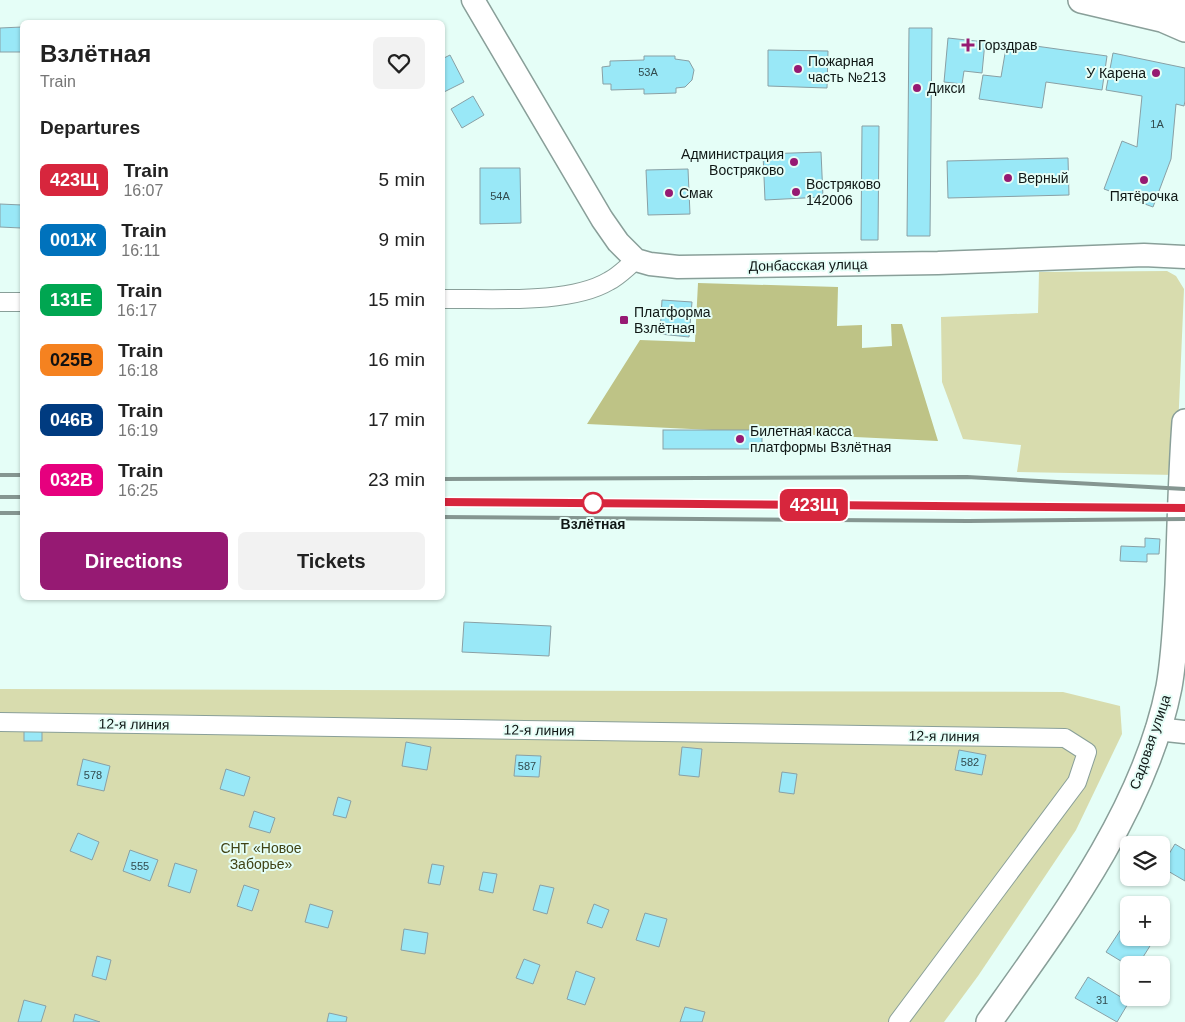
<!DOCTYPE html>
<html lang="en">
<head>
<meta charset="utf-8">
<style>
  :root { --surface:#fff; --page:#f2f2f2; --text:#222; --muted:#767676; --accent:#961a73 }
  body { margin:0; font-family:Helvetica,sans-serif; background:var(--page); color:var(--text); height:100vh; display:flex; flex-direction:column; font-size:19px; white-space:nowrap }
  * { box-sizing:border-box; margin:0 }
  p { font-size:16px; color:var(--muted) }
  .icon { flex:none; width:28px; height:28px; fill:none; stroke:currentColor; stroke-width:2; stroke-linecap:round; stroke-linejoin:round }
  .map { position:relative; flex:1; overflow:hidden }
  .details { position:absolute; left:20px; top:20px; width:425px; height:580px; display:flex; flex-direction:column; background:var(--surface); border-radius:8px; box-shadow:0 1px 4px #0004 }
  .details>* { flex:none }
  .badge { padding:0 10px; border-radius:8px; font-size:18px; line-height:32px }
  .tools { position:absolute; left:1120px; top:836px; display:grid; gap:10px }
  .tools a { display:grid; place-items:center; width:50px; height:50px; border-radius:8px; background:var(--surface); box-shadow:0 1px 4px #0004; font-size:25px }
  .map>.badge { position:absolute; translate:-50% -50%; box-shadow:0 0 0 2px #fff }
  h2 { padding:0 20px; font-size:19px; line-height:45px }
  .round { display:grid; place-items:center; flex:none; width:52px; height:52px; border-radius:8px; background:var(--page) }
  .summary { display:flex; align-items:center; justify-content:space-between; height:85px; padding:0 20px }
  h1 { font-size:24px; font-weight:600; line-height:38px }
  .primary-button { display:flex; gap:10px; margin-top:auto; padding:10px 20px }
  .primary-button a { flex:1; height:58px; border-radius:8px; background:var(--accent); color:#fff; font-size:20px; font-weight:600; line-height:58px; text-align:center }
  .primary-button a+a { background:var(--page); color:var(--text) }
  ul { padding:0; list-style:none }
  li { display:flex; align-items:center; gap:15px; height:60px; padding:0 20px }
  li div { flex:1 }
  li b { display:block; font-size:19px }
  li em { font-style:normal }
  li .badge { min-width:55px; font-weight:700; text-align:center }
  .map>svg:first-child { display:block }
</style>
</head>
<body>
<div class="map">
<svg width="1185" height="1022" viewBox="0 0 1185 1022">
  <rect width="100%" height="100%" fill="#e5fef7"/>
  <!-- green -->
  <g fill="#d8dcae">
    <path d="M1167 271 1176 276 1184 289 1176 475 1017 472 1021 445 963 439 942 382 941 317 1038 313 1039 272Z"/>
    <path d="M0 689 1063 692 1120 706 1122 734 1076 830 978 976 944 1022H0Z"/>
  </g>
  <!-- forest -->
  <path fill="#bec386" d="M698 283 838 287 837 326 862 325V348L892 346 891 324H902L938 441 587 424 640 340 695 342Z"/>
  <!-- building -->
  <g fill="#99e8f7" stroke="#89a0a5">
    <path d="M22 27V52H0V28Z"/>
    <path d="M909 28H932L930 236H907Z"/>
    <path d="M948 38 985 42 982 73 964 71 962 84 944 82Z"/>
    <path d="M1007 42 1107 56 1102 90 1046 82 1042 108 979 99 983 75 1001 77Z"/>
    <path d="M768 50 828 51 827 88 768 86Z"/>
    <path d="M1113 53 1185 68V101L1184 106 1176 104 1171 159 1153 207 1104 189 1122 141 1137 147 1142 96 1106 90Z"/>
    <path d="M450 55 464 82 442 93V59Z"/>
    <path d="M644 56H675V59L689 61 694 70 692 80 685 87 676 88V93L644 94V89L611 90V84H603L602 67 610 66V61L644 60Z"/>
    <path d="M473 96 484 115 462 128 451 109Z"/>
    <path d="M862 126H879L878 240H861Z"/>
    <path d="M821 152 823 197 765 200 763 154Z"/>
    <path d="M1068 158 1069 195 948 198 947 161Z"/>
    <path d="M480 168H520L521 223 480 224Z"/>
    <path d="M688 169 690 214 648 215 646 170Z"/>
    <path d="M0 204 22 205 21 228 0 227Z"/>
    <path d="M662 300 692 302 689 337 660 334Z"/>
    <rect x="663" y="430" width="99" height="19"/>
    <path d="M1145 538 1160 539 1159 554H1147V562L1120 561 1121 546 1145 547Z"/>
    <path d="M464 622 551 626 549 656 462 652Z"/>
    <rect x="24" y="728" width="18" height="13"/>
    <path d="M406 742 431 747 427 770 402 766Z"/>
    <path d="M682 747 702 749 699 777 679 775Z"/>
    <path d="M959 750 986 755 982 775 955 770Z"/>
    <path d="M516 755 541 756 539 777 514 776Z"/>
    <path d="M83 759 110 766 104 791 77 785Z"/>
    <path d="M226 769 250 777 244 796 220 789Z"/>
    <path d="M782 772 797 774 794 794 779 792Z"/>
    <path d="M338 797 351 801 346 818 333 815Z"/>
    <path d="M254 811 275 818 270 833 249 827Z"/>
    <path d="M78 833 99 842 92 860 70 851Z"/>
    <path d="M1175 844 1185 850V881L1161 867Z"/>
    <path d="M130 850 158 860 150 881 123 871Z"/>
    <path d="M175 863 197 870 190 893 168 886Z"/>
    <path d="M432 864 444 866 440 885 428 883Z"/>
    <path d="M483 872 497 874 493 893 479 890Z"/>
    <path d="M244 885 259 890 252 911 237 906Z"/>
    <path d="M540 885 554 888 547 914 533 910Z"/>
    <path d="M310 904 333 911 328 928 305 922Z"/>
    <path d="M594 904 609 910 602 928 587 923Z"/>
    <path d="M645 913 667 919 659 947 636 940Z"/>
    <path d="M1129 917V938H1155L1138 965 1129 966 1106 952Z"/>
    <path d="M404 929 428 933 425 954 401 950Z"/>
    <path d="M97 956 111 960 106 980 92 976Z"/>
    <path d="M524 959 540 965 533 984 516 978Z"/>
    <path d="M576 971 595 978 585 1005 567 999Z"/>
    <path d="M1088 977 1129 1002 1117 1022 1075 998Z"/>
    <path d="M24 1000 46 1006 41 1022H18Z"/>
    <path d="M685 1007 705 1012 702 1022H680Z"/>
    <path d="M329 1013 347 1017 346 1022H327Z"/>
    <path d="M75 1014 100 1022H73Z"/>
  </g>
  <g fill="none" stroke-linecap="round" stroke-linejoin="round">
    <!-- minor casing -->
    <g stroke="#899f99" stroke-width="20">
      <g id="minor">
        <path d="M442 299C489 298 569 305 609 281 619 276 627 267 636 260"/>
        <path d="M0 302H22"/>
        <path d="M0 722 1065 738 1087 752 1077 782 898 1022"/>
      </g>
    </g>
    <!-- tertiary casing -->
    <g stroke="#899f99" stroke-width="25">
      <g id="tertiary">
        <path d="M473 0 602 219 618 242 636 260 650 264 678 267 938 263 1144 255 1185 257"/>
        <path d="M1157 729 1185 732"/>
      </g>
    </g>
    <!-- secondary casing -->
    <g stroke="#899f99" stroke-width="28">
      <g id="secondary">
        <path d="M1081 0 1162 19 1185 29"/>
        <path d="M1138 0 1185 7"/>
        <path d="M989 1022C1060 922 1145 809 1169 687 1175 653 1176 619 1178 585 1180 531 1181 476 1185 422"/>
      </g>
    </g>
    <!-- minor -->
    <use href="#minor" stroke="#fff" stroke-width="18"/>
    <!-- tertiary -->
    <use href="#tertiary" stroke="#fff" stroke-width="22"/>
    <!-- secondary -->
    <use href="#secondary" stroke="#fff" stroke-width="25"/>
    <!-- rail -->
    <g stroke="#859691" stroke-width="4">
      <path d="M0 475H22"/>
      <path d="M442 479 967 477 1185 489"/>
      <path d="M0 497H22"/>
      <path d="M442 502 1185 508"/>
      <path d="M0 513H22"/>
      <path d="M442 517 968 521 1185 519"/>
    </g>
  </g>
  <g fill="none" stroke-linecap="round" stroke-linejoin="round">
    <!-- line casing -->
    <g stroke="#fff" stroke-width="11">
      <path id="line" d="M442 502 1185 508"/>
    </g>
    <!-- line -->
    <use href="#line" stroke="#d7263d" stroke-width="8"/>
  </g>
  <!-- markers -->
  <g fill="#961a73" stroke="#e5fef7" stroke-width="2">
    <path d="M965.5 37.5h5v5h5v5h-5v5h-5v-5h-5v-5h5z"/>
    <circle cx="798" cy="69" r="5"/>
    <circle cx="1156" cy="73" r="5"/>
    <circle cx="917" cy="88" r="5"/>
    <circle cx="794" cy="162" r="5"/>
    <circle cx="1008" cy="178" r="5"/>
    <circle cx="1144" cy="180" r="5"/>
    <circle cx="796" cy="192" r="5"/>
    <circle cx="669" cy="193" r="5"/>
    <rect x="619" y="315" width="10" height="10" rx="2.5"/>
    <circle cx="740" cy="439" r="5"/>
  </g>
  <circle fill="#fff" stroke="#d7263d" stroke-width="2.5" cx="593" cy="503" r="10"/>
  <g text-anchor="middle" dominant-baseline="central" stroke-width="4" stroke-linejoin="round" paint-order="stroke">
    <!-- number labels -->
    <g font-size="11" fill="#324b4e">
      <text x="648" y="72">53А</text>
      <text x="1157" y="124">1А</text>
      <text x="500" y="196">54А</text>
      <text x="970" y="762">582</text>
      <text x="527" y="766">587</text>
      <text x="93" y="775">578</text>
      <text x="140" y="866">555</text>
      <text x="1102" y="1000">31</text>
    </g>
    <!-- poi labels -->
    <g font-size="14" fill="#0f1715" stroke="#e5fef7" text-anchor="start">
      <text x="978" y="45">Горздрав</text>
      <text x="808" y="61">Пожарная<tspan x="808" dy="16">часть №213</tspan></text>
      <text x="1146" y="73" text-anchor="end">У Карена</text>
      <text x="927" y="88">Дикси</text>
      <text x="784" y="154" text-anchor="end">Администрация<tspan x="784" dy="16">Востряково</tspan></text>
      <text x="1018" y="178">Верный</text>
      <text x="806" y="184">Востряково<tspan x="806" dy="16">142006</tspan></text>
      <text x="679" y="193">Смак</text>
      <text x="1144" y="196" text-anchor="middle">Пятёрочка</text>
      <text x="634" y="312">Платформа<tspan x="634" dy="16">Взлётная</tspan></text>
      <text x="750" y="431">Билетная касса<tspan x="750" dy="16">платформы Взлётная</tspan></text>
    </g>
    <!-- street labels -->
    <g font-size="14" fill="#0f1715" stroke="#e5fef7">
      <text transform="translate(808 265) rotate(-1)">Донбасская улица</text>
      <text transform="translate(134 724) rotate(1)">12-я линия</text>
      <text transform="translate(539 730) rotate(1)">12-я линия</text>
      <text transform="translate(944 736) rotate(1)">12-я линия</text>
      <text transform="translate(1150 742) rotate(-71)">Садовая улица</text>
    </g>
    <!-- stop labels -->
    <g font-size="14" font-weight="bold" fill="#0f1715" stroke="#e5fef7">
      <text x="593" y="524">Взлётная</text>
    </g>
    <!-- park labels -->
    <g font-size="14" fill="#3f4214" stroke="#e5fef7">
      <text x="261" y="848">СНТ «Новое<tspan x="261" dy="16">Заборье»</tspan></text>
    </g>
  </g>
</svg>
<div class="tools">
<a><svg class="icon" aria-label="layers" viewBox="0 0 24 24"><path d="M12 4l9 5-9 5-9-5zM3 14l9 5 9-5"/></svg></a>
<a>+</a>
<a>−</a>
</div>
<b class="badge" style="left:814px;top:505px;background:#d7263d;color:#fff">423Щ</b>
<section class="details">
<div class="summary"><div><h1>Взлётная</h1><p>Train</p></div><a class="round"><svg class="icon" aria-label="heart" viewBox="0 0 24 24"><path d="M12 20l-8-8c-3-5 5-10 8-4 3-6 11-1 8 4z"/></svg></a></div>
<h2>Departures</h2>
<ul>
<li><span class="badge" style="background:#d7263d;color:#fff">423Щ</span><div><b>Train</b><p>16:07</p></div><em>5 min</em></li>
<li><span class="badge" style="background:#0072bc;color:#fff">001Ж</span><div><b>Train</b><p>16:11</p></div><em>9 min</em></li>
<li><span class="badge" style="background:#00a651;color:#fff">131Е</span><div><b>Train</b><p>16:17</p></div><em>15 min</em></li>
<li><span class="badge" style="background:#f58220;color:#111">025В</span><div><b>Train</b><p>16:18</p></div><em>16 min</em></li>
<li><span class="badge" style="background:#003b80;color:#fff">046В</span><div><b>Train</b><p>16:19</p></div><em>17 min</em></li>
<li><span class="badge" style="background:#e6007e;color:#fff">032В</span><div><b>Train</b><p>16:25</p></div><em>23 min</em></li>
</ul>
<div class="primary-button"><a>Directions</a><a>Tickets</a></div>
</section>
</div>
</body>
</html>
